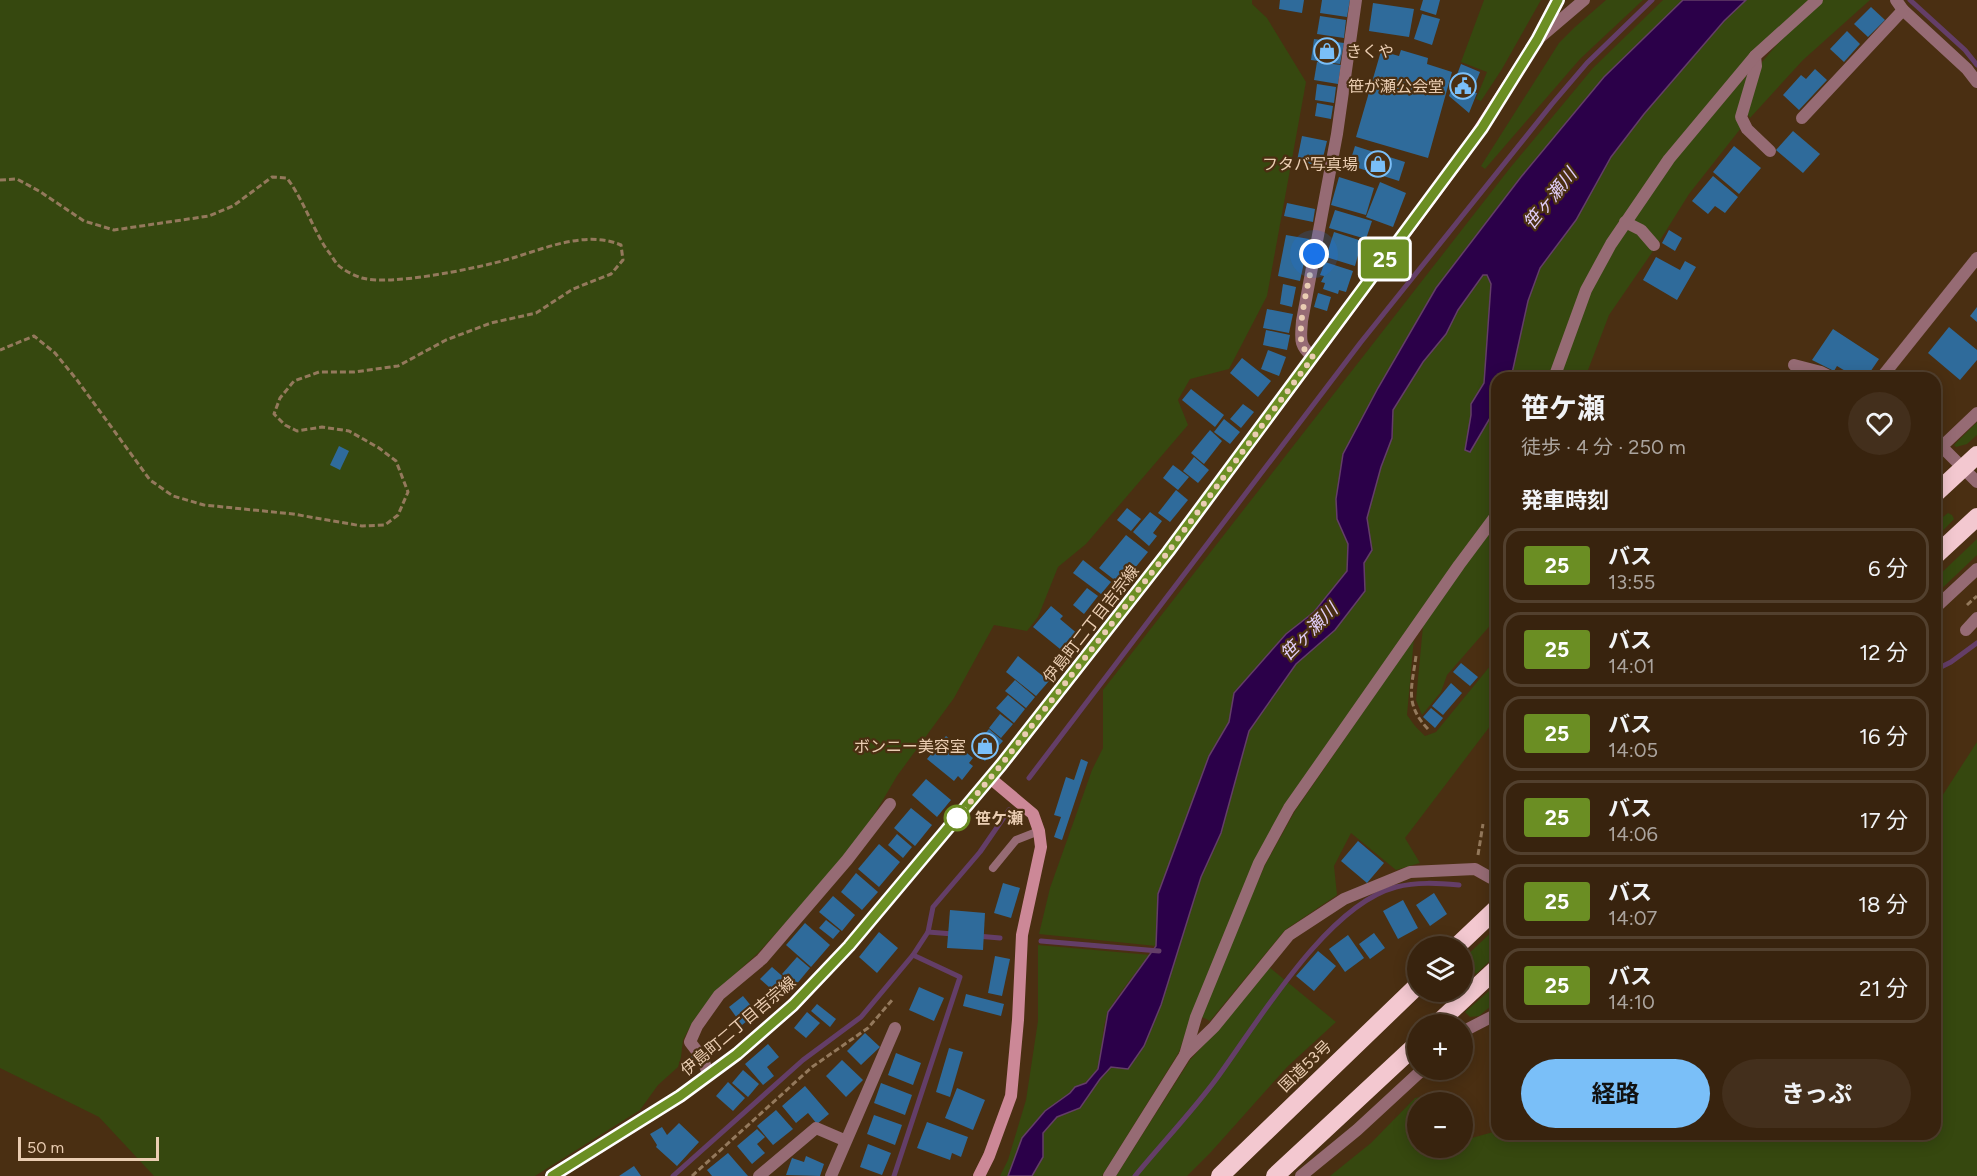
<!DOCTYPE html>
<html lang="ja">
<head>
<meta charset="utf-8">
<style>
  :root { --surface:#38230e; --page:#432f1c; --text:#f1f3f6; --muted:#aba49e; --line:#52402e; --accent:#7abff8 }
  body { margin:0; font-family:Figtree,"Noto Sans JP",sans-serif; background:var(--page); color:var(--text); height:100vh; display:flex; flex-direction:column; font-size:22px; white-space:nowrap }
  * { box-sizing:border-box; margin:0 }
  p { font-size:20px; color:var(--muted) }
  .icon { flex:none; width:33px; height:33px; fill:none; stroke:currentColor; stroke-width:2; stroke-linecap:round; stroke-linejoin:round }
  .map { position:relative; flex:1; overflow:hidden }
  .sheet { position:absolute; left:1491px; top:372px; width:450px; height:768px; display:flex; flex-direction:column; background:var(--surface); border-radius:18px; box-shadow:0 3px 15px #0003,0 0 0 2px var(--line) }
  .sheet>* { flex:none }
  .badge { padding:0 12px; border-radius:4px; font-size:21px; line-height:39px }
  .tools { position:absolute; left:1407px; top:936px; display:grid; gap:12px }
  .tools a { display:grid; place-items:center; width:66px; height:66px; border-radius:50%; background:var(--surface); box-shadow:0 3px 15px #0003,0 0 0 2px var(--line); font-size:30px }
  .scale { position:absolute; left:18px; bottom:15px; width:141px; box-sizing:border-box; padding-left:6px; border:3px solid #eacdb2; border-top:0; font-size:16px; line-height:21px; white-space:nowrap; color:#eacdb2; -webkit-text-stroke:4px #4a2f12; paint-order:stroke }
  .you { position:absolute; width:30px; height:30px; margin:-15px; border:4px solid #fff; border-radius:50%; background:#1a73e8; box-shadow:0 0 0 9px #1a73e833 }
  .map>.badge { position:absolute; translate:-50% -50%; box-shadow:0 0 0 3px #fff }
  h2 { padding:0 30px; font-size:22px; line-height:54px }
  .round { display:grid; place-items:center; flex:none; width:63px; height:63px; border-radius:32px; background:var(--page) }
  .overview { display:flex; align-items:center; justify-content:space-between; height:102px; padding:0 30px }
  h1 { font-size:28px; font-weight:700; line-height:45px }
  .action { display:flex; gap:12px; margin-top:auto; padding:12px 30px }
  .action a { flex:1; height:69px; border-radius:36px; background:var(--accent); color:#111; font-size:24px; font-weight:700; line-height:69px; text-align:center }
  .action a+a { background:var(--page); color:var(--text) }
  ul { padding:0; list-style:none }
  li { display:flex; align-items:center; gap:18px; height:75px; margin:0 12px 9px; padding:0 18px; border:3px solid var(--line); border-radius:18px }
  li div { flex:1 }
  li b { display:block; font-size:22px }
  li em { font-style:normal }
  li .badge { min-width:66px; font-weight:700; text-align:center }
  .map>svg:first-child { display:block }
</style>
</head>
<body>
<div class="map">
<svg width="1977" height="1176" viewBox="0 0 1977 1176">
  <rect width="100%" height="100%" fill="#4a2f12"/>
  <!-- green -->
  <g fill="#36480f">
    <path d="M0 0H1252V4L1267 18 1306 82 1267 296 1229 369 1190 379 1178 400 1188 425 1086 544 1058 567 1038 617 1027 631 994 625 954 698 897 776 874 815 844 858 758 953 715 992 693 1021 683 1040 681 1057 678 1067 658 1085 640 1110 535 1176H154L99 1117 0 1068Z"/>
    <path d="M1484 0H1541L1502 69 1481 101 1476 99 1487 72 1461 62Z"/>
    <path d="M1606 0H1643L1580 59 1485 169 1481 166 1559 43 1575 27Z"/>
    <path d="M1663 0H1683L1604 77 1521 177 1436 288 1378 388 1343 454 1337 518 1348 544 1347 571 1314 612 1286 634 1234 693 1229 722 1209 756 1158 894 1156 946 1039 934 1050 888 1092 770 1103 748V690L1510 168 1593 68Z"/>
    <path d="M1746 0H1809L1607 241 1550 378H1511L1528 301 1540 268 1576 220 1611 157 1644 114 1724 21Z"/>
    <path d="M1823 0H1870L1803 60 1750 118 1746 112 1762 62 1793 26Z"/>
    <path d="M1752 69 1741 128 1689 194 1659 242 1632 220 1673 162Z"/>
    <path d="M1627 228 1638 233 1653 251 1609 315 1585 378H1559L1590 292Z"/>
    <path d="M1483 274 1487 275 1491 284 1484 383 1471 404V415L1465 450 1470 452 1497 406V508L1455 563 1283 807 1191 1017 1179 1052 1102 1176H1032L1043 1157V1134L1057 1117 1080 1108 1100 1079 1111 1067 1128 1068 1161 1005 1201 877 1221 833 1249 731 1296 664 1335 630 1365 591 1364 563 1372 550 1367 518 1381 467 1392 438 1393 410 1423 362 1446 334 1458 310Z"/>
    <path d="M1977 422V435L1967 444 1956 447 1954 445Z"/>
    <path d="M1948 513 1952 515 1954 519 1935 539V523Z"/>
    <path d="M1497 524V612L1494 621 1447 675 1441 692 1422 715 1416 700 1423 626 1462 568Z"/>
    <path d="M1977 539V555L1935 595V579Z"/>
    <path d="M1414 638 1407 715 1415 726 1425 736 1436 732 1495 660 1497 661V717L1405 838 1420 863 1396 870 1351 833 1334 866 1337 895 1285 930 1210 1021 1202 1017 1205 1003 1265 865 1295 811Z"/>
    <path d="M1977 742V1176H1330L1371 1143 1415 1098 1447 1091 1452 1102H1418V1148H1462L1463 1135 1468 1139 1497 1131V1134H1935V807Z"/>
    <path d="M1497 927V954L1476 974 1463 959Z"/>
    <path d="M1038 945 1151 955C1138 969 1118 994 1109 1011 1095 1038 1113 1075 1075 1087L1014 1161 1008 1176H1000L1008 1160 1026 1100 1038 1021Z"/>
    <path d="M1269 967 1336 1022 1287 1067 1211 1152 1187 1176H1116L1190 1060 1218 1029Z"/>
    <path d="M1497 984V1001L1479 1016 1470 1017 1465 1012Z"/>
  </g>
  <!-- water -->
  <path fill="#2b0049" stroke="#643e68" stroke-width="1.5" d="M1683 0H1746L1724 21 1644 114 1611 157 1576 220 1540 268 1528 301 1511 378H1497V406L1470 452 1465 450 1471 415V404L1484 383 1491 284 1487 275H1483L1458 310 1446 334 1423 362 1393 410 1392 438 1381 467 1367 518 1372 550 1364 563 1365 591 1335 630 1296 664 1249 731 1221 833 1201 877 1161 1005 1144 1046 1128 1069 1111 1067 1100 1079 1080 1108 1057 1117 1043 1133V1157L1032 1176H1008L1022 1138 1045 1111 1070 1093 1075 1087 1086 1083 1098 1069 1108 1012 1156 946 1158 894 1209 756 1229 722 1234 693 1286 634 1314 612 1347 571 1348 544 1337 519 1336 499 1343 454 1378 388 1436 288 1521 177 1604 77Z"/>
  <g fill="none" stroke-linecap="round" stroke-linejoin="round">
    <!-- stream -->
    <g stroke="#643e68" stroke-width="5">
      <path d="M1910 0 1965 50 1977 65"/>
      <path d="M1935 670 1951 662 1977 643"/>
      <path d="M1029 778 1361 342 1552 104 1587 63 1652 0"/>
      <path d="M928 932 953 934"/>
      <path d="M977 936 1000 938"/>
      <path d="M1041 941 1159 951"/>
      <path d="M673 1176 803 1060 861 1017 913 955 928 932 933 907 980 852 1009 810"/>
      <path d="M894 1176 960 977 913 955"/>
      <path d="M1135 1176C1162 1143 1192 1112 1217 1078 1258 1022 1327 905 1396 887 1417 882 1437 883 1459 885"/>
    </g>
  </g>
  <!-- building -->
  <g fill="#2f6b9b">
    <path d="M1280 0H1304L1302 13 1279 9Z"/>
    <path d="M1322 0H1350L1347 17 1320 13Z"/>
    <path d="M1423 0H1440L1436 15 1420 10Z"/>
    <path d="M1373 3 1414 9 1409 37 1369 31Z"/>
    <path d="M1871 7 1885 20 1868 37 1854 24Z"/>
    <path d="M1422 14 1440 19 1432 45 1414 39Z"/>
    <path d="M1320 16 1346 20 1344 38 1317 34Z"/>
    <path d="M1847 31 1860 44 1844 62 1830 49Z"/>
    <path d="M1314 39 1344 43 1340 64 1311 60Z"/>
    <path d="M1401 50 1428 58 1427 64 1452 72 1428 158 1356 137 1381 51 1399 56Z"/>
    <path d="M1317 62 1341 65 1338 84 1314 80Z"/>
    <path d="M1461 64 1480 72 1472 92 1477 93 1469 113 1449 96Z"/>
    <path d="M1815 69 1827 80 1799 110 1783 95 1801 75 1806 79Z"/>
    <path d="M1317 84 1336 87 1334 103 1315 100Z"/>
    <path d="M1317 103 1333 106 1331 119 1315 116Z"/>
    <path d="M1793 131 1820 154 1803 173 1776 150Z"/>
    <path d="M1302 136 1327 141 1321 166 1297 161Z"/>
    <path d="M1355 146 1405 162 1399 181 1349 165Z"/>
    <path d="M1734 146 1761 168 1739 194 1713 172Z"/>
    <path d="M1713 176 1738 197 1725 213 1715 206 1708 214 1692 201Z"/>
    <path d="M1339 177 1374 188 1366 215 1331 205Z"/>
    <path d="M1380 182 1406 193 1393 227 1366 217Z"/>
    <path d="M1287 203 1315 209 1313 222 1284 216Z"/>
    <path d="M1335 210 1372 221 1366 239 1329 228Z"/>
    <path d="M1669 230 1682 238 1675 251 1662 243Z"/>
    <path d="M1334 232 1362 241 1355 266 1326 257Z"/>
    <path d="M1286 235 1309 239 1300 281 1278 276Z"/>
    <path d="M1656 257 1680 270 1685 261 1696 267 1677 300 1643 280Z"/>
    <path d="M1325 262 1353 271 1346 292 1339 290 1338 294 1323 289 1325 283 1321 282 1324 276 1320 275Z"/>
    <path d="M1283 284 1296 287 1292 307 1280 304Z"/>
    <path d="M1318 293 1331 297 1327 311 1314 307Z"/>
    <path d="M1977 307V322L1970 316Z"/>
    <path d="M1267 309 1293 314 1289 333 1263 328Z"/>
    <path d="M1949 327 1977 350V360L1960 380 1928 353Z"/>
    <path d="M1833 329 1879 359 1866 378H1857L1837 366 1834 371 1812 360Z"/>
    <path d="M1266 330 1290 335 1287 350 1263 345Z"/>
    <path d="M1268 350 1286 357 1279 376 1261 369Z"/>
    <path d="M1242 358 1271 381 1258 397 1230 373Z"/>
    <path d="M1191 389 1224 415 1215 427 1182 400Z"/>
    <path d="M1243 404 1254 412 1241 428 1230 419Z"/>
    <path d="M1224 419 1240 432 1230 444 1214 432Z"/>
    <path d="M1210 430 1222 441 1204 464 1191 453Z"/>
    <path d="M339 446 349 451 340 470 330 465Z"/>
    <path d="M1194 457 1209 470 1198 483 1183 471Z"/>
    <path d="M1173 465 1189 477 1178 490 1163 478Z"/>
    <path d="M1176 490 1188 500 1170 522 1158 513Z"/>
    <path d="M1127 508 1141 519 1131 531 1117 520Z"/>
    <path d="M1150 512 1162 521 1153 533 1157 536 1149 546 1133 532Z"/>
    <path d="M1126 535 1148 552 1121 585 1099 568Z"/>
    <path d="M1083 560 1111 582 1101 594 1073 573Z"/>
    <path d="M1087 588 1098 596 1084 614 1073 605Z"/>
    <path d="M1051 606 1063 616 1060 619 1079 635 1065 653 1033 627Z"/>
    <path d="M1018 656 1049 681 1036 696 1006 672Z"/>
    <path d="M1461 663 1478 677 1470 686 1453 672Z"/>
    <path d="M1015 680 1035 697 1026 708 1005 691Z"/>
    <path d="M1451 683 1462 693 1443 715 1432 706Z"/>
    <path d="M1008 695 1025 709 1014 723 996 708Z"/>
    <path d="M1431 708 1443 718 1435 728 1423 717Z"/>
    <path d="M1000 714 1013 724 1001 738 989 728Z"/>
    <path d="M989 729 1003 741 985 761 971 750Z"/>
    <path d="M946 736 973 758 969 763 973 766 962 780 958 776 954 781 927 759Z"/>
    <path d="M1081 759 1088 762 1062 840 1054 837 1061 817 1054 815 1066 777 1074 780Z"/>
    <path d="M926 779 951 800 937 817 912 795Z"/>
    <path d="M911 808 932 825 915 846 894 828Z"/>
    <path d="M897 834 912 847 903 858 888 845Z"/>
    <path d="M1358 841 1384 863 1367 883 1341 861Z"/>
    <path d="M879 844 900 862 879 887 858 869Z"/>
    <path d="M856 873 878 892 862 910 841 892Z"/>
    <path d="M1003 883 1020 888 1011 918 994 913Z"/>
    <path d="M1434 893 1447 914 1430 926 1416 905Z"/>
    <path d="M833 896 855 915 842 931 819 912Z"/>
    <path d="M1403 900 1418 928 1398 939 1383 911Z"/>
    <path d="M950 910 985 913 983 950 947 948Z"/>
    <path d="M826 920 840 931 833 939 819 928Z"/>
    <path d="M805 923 830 945 811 967 786 945Z"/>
    <path d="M879 932 898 948 877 973 859 957Z"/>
    <path d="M1374 933 1385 948 1370 959 1359 944Z"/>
    <path d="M1348 935 1364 958 1345 972 1329 949Z"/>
    <path d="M1318 951 1336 966 1314 991 1296 976Z"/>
    <path d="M995 956 1010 959 1002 996 988 993Z"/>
    <path d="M797 957 810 968 795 986 782 974Z"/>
    <path d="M772 967 789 982 778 995 760 979Z"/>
    <path d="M919 987 944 998 934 1021 909 1010Z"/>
    <path d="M966 994 1004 1004 1001 1016 963 1006Z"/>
    <path d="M743 996 757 1013 742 1025 729 1007Z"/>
    <path d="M817 1004 836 1019 830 1027 811 1011Z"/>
    <path d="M807 1012 820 1023 806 1038 794 1028Z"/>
    <path d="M865 1033 880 1047 861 1065 847 1051Z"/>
    <path d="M768 1044 779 1057 767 1067 774 1076 763 1085 745 1064Z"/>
    <path d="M949 1048 963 1052 950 1097 936 1092Z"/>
    <path d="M896 1053 921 1063 913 1085 888 1075Z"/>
    <path d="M692 1056 697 1061 689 1067 685 1061Z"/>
    <path d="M842 1060 863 1080 846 1097 826 1076Z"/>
    <path d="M743 1070 759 1084 748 1097 732 1083Z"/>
    <path d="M728 1082 745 1098 733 1111 716 1096Z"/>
    <path d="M881 1083 912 1095 905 1115 874 1103Z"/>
    <path d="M805 1086 829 1114 817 1124 808 1113 796 1123 782 1106Z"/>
    <path d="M957 1088 985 1100 973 1130 945 1118Z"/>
    <path d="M776 1110 793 1129 773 1145 757 1126Z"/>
    <path d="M874 1115 902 1125 895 1145 867 1134Z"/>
    <path d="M927 1122 968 1137 961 1157 952 1153 950 1160 917 1148Z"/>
    <path d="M679 1123 699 1142 677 1166 656 1147 657 1145 650 1134 662 1127 667 1135Z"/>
    <path d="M757 1129 765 1137 757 1144 765 1153 752 1164 737 1146Z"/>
    <path d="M868 1144 891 1153 882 1175 860 1167Z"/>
    <path d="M728 1153 748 1176H712L707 1170Z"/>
    <path d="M806 1156 824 1164 820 1176 786 1175 792 1158 804 1162Z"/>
    <path d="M634 1166 641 1176H619Z"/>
  </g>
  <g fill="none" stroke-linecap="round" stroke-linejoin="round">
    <!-- path -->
    <g stroke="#94795c" stroke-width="3" stroke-dasharray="6 3" stroke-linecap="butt">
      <path d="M0 180 17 179 39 191 84 221 114 230 209 216 233 206 272 177 287 178C304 201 312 227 327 250 331 254 334 261 338 265 343 270 355 276 362 278 391 286 472 269 502 261 540 251 583 229 621 245L623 260 611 274 573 289 536 313 491 323 446 340 398 366 354 372H319L294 381 280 398 274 414 285 425 297 431 322 427 349 431 379 448 396 461 408 492 398 515 385 525 362 526 293 514 204 505 173 496 150 480 77 380 55 353 34 336 0 350"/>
      <path d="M1967 605 1977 596"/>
      <path d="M1416 656C1412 687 1404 704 1428 729"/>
      <path d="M1478 855 1483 824"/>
      <path d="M692 1176 812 1067 868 1028 893 999"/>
    </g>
    <!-- lane -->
    <path stroke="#966b74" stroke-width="8" d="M993 868 1016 840 1039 831"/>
    <!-- street -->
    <g stroke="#966b74" stroke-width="12">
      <path d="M1896 0 1903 10 1967 69 1977 82"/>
      <path d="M1537 40 1584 0"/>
      <path d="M1755 56 1756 66 1741 117 1747 129 1770 151"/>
      <path d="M1802 118 1903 10"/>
      <path d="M1625 222 1641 230 1654 245"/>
      <path d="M1313 357C1298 345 1301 338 1302 321L1337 134 1356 0"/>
      <path d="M1794 365 1821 372 1833 378"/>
      <path d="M1554 378 1586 290 1611 244 1669 159 1755 56 1817 0"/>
      <path d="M1881 378 1977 258"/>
      <path d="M1935 440 1977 482"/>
      <path d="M1935 453 1977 413"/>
      <path d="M1935 608 1977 569"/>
      <path d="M1966 630 1977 618"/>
      <path d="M1462 1032 1497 1014"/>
      <path d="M1185 1055 1196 1017 1259 863 1289 808 1459 565 1497 514"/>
      <path d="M708 1074 703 1059 690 1042 697 1026 719 995 762 959 847 860 890 804"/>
      <path d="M759 1176 816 1128 844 1140"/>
      <path d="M831 1176 895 1028"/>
      <path d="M1109 1176 1185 1055 1214 1027 1289 935 1344 899 1410 872 1475 869 1491 878"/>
      <path d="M1301 1176 1357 1130 1422 1070"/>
    </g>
    <!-- secondary -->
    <g stroke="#cc8897" stroke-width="12">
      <path d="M552 1176 680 1096 737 1054 793 1006 849 946 1001 766 1168 552 1461 158 1537 40 1558 0"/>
      <path d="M979 1176 989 1156 1011 1096 1018 1020 1022 935 1041 847 1039 831 1033 814 990 778"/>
    </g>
    <!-- highway -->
    <g stroke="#f3c8d0" stroke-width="18">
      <path d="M1935 494 1977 455"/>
      <path d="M1935 556 1977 517"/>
      <path d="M1457 946 1497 908"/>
      <path d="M1437 1024 1497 968"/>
      <path d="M1220 1176 1418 985"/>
      <path d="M1275 1176 1418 1043"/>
    </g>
  </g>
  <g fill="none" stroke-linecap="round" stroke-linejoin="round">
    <!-- line casing -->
    <g stroke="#fff" stroke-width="14">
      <path id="line" d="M552 1176 680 1096 737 1054 793 1005 849 946 1001 765 1168 552 1482 128 1537 40 1558 0"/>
    </g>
    <!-- line -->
    <use href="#line" stroke="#6b8e23" stroke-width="9"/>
    <!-- walk -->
    <path stroke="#eacdb2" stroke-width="6" stroke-dasharray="0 10.8" d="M957 818 1001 765 1168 552 1313 357C1309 354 1305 351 1303 347 1295 331 1311 274 1314 254"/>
  </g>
  <!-- icons -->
  <defs>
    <g id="shop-ring" transform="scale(1.35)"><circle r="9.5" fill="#4a2f12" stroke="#7abff8" stroke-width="1.5"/><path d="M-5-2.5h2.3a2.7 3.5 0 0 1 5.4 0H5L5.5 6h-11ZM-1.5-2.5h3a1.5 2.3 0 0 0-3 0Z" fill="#7abff8"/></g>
    <g id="civic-ring" transform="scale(1.35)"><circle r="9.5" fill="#4a2f12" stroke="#7abff8" stroke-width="1.5"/><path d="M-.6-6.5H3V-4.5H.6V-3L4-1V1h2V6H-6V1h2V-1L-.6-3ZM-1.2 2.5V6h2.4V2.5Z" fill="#7abff8"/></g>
  </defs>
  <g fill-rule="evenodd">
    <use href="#shop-ring" x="1327" y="51"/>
    <use href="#civic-ring" x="1463" y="86"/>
    <use href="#shop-ring" x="1378" y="164"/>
    <use href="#shop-ring" x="985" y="746"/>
  </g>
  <!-- markers -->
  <circle fill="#fff" stroke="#6b8e23" stroke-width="3" cx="957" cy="818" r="12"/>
  <g text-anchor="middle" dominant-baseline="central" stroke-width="4.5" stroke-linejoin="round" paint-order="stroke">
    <!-- poi labels -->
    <g font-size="16" fill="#eacdb2" stroke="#4a2f12" text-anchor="end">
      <text x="1346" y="51" text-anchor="start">きくや</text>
      <text x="1444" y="86">笹が瀬公会堂</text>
      <text x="1358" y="164">フタバ写真場</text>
      <text x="966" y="746">ボンニー美容室</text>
    </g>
    <!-- street labels -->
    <g font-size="16" fill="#eacdb2" stroke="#4a2f12">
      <text transform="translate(1091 624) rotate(-52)">伊島町二丁目吉宗線</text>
      <text transform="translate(738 1026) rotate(-40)">伊島町二丁目吉宗線</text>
      <text transform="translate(1305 1066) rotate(-44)">国道53号</text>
    </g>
    <!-- stop labels -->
    <g font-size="16" font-weight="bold" fill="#eacdb2" stroke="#4a2f12" text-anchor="start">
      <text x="975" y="818">笹ケ瀬</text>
    </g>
    <!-- water labels -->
    <g font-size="18" font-style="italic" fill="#e1cef9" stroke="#4a2f12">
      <text transform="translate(1550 199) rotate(-51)">笹ヶ瀬川</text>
      <text transform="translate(1309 632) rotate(-45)">笹ヶ瀬川</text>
    </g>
  </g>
</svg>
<div class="tools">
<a><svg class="icon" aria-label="layers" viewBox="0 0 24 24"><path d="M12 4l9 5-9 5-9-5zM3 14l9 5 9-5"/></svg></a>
<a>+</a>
<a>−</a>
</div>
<div class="scale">50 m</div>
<div class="you" style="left:1314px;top:254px"></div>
<b class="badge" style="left:1385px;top:259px;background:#6b8e23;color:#fff">25</b>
<section class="sheet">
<div class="overview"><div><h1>笹ケ瀬</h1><p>徒歩 · 4 分 · 250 m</p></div><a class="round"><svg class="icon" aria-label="heart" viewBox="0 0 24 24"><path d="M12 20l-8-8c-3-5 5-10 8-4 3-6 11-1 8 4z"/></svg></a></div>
<h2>発車時刻</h2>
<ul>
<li><span class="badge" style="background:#6b8e23;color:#fff">25</span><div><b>バス</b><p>13:55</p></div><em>6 分</em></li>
<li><span class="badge" style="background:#6b8e23;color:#fff">25</span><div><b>バス</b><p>14:01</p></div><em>12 分</em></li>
<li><span class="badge" style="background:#6b8e23;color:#fff">25</span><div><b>バス</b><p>14:05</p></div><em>16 分</em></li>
<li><span class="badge" style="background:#6b8e23;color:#fff">25</span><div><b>バス</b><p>14:06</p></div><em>17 分</em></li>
<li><span class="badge" style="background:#6b8e23;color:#fff">25</span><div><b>バス</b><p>14:07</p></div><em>18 分</em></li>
<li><span class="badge" style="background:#6b8e23;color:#fff">25</span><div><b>バス</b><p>14:10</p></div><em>21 分</em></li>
</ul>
<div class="action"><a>経路</a><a>きっぷ</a></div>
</section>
</div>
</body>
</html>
